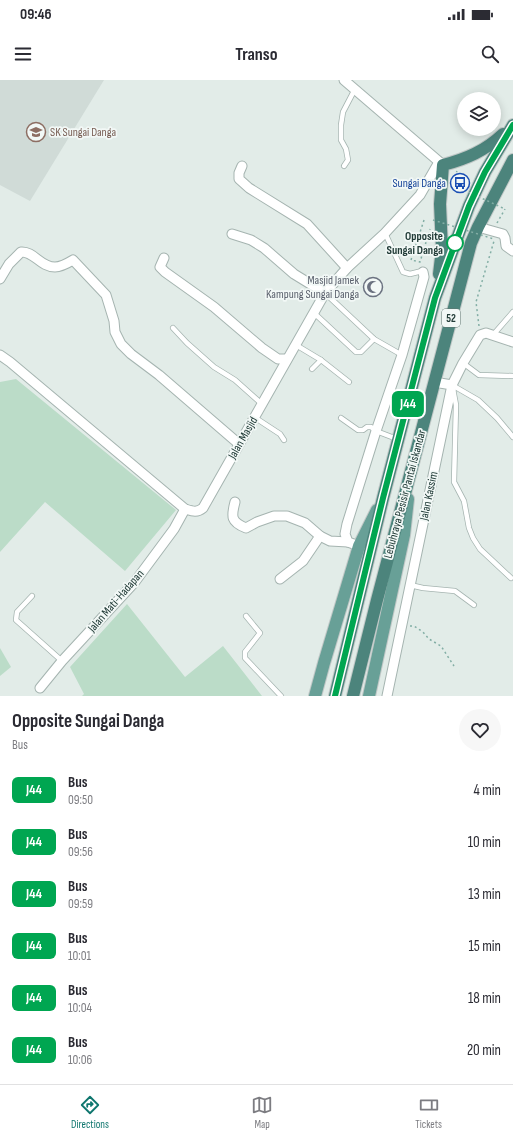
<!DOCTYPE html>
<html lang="en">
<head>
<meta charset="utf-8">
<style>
  :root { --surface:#fff; --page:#f7f7f7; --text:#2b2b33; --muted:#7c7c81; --line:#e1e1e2; --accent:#0f766e }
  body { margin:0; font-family:"Sofia Sans Condensed",sans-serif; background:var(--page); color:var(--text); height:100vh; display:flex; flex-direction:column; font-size:15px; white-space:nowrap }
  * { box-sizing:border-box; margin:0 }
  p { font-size:13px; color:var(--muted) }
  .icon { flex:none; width:22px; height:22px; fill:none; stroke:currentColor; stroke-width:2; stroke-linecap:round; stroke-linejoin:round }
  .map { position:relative; height:616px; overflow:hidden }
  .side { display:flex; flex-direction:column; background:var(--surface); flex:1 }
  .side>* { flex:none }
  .badge { padding:0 8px; border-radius:6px; font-size:14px; line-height:26px }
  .fabs { position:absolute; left:457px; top:12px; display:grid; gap:8px }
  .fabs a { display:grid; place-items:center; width:44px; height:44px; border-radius:50%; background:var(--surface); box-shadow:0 2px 10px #0003; font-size:20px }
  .map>.badge { position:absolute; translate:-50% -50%; box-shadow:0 0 0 2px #fff }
  .round { display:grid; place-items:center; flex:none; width:42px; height:42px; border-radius:21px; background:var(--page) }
  .head { display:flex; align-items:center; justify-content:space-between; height:68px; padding:0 12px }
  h1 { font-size:19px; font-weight:700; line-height:30px }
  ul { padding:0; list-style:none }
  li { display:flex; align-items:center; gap:12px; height:52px; padding:0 12px }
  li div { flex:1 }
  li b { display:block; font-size:15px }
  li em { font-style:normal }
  li .badge { min-width:44px; font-weight:700; text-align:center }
  .status { display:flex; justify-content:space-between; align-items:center; height:28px; padding:0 20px; background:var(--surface); direction:ltr }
  .status svg { height:11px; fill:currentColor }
  header { display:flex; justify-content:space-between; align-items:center; height:52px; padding:0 12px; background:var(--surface); font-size:18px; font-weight:700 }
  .tabs { display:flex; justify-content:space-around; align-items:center; height:56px; border-top:1px solid var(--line); background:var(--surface); font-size:11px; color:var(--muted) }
  .tabs a { display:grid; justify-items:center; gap:2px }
  .tabs .on { color:var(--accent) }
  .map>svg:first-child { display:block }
</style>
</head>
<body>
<div class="status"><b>09:46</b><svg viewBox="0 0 49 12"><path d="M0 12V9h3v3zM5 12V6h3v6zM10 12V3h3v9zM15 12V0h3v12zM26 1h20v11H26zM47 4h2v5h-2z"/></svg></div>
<header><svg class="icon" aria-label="menu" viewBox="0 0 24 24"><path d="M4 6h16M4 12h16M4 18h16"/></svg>Transo<svg class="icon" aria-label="search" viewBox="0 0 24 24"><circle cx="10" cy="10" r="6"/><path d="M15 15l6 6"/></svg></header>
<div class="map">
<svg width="513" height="616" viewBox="0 0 513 616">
  <rect width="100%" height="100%" fill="#e2ece8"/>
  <!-- built -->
  <path fill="#d0dbd7" d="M0 0H104L30 121 0 105Z"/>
  <!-- green -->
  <g fill="#bbdcc8">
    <path d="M16 299 176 430 125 491 45 422 0 472V302Z"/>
    <path d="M127 524 185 597 223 566 262 616H82L84 614 70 587Z"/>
    <path d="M0 568 11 587 0 596Z"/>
  </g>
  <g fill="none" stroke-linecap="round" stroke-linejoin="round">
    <!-- service casing -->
    <g stroke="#a5b4b0" stroke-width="6">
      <g id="service">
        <path d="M344 86 348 80 346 69 341 60V45L343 32 355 9"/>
        <path d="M385 153 403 192 410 194 422 191 423 192"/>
        <path d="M325 213 374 259 402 275"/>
        <path d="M314 233 356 272H361L374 259"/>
        <path d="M173 248 187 263 214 287 235 300 262 324"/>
        <path d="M493 255 513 232"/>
        <path d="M296 265 321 280 349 302"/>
        <path d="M463 283 479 295 513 296"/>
        <path d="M312 289 321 280"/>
        <path d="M452 305 478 320 497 338 513 357"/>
        <path d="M453 309 456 325 454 402 464 421 469 448 473 458 480 469 511 498"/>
        <path d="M254 337 280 354 284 360"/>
        <path d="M341 338 358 350H363L367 347H371L376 351 397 359"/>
        <path d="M410 505 423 508 455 511 474 525"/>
        <path d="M32 516 17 532 16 540 62 581"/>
        <path d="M246 536 260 553 245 572V578L281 616"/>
      </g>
    </g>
    <!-- minor casing -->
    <g stroke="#a5b4b0" stroke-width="11">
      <g id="minor">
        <path d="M344 0 443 85"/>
        <path d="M242 86 239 93V99L249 108 307 144 347 188"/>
        <path d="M478 147 503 154 505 158 506 166 513 171"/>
        <path d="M232 154 251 160 264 168 294 194 325 213"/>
        <path d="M164 178 160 187 165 192 214 227 262 268 278 279H287"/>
        <path d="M0 199 9 184 21 172C34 171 40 187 55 187 61 187 68 183 73 180L106 215 114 241 115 252 121 264 131 274 159 295 239 364"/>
        <path d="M0 275 10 282 185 429C192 431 197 433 203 428L325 213 347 188 385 153 420 115 439 82"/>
        <path d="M434 302 452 305"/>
        <path d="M235 422C231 437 231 442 246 448L257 442 274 436H287L305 443 320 456 330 461 348 462"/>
        <path d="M359 466 348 462 345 454 347 444 376 351 402 275 424 197 423 192"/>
        <path d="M280 499 303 481 320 456"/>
        <path d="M40 608 62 581 134 503 174 449 185 429"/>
        <path d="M387 616 452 305 463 283 480 255 486 253 513 262"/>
      </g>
    </g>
    <!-- primary casing -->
    <g stroke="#c1c8c7" stroke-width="14">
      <g id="primary">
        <path d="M315 616 324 583 359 466 377 430"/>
        <path d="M369 616 404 455 408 419"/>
      </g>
    </g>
    <!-- trunk casing -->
    <g stroke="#c1c8c7" stroke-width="14">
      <g id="trunk">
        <path d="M439 194 442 169 440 124 443 85C466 79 485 71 503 54"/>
        <path d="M335 616 383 418 435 218 469 126 485 92 513 45"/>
        <path d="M353 616 377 520 471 163 478 147 513 80"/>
      </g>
    </g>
    <!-- path -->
    <g stroke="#83aea5" stroke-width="1.5" stroke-dasharray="2 3" stroke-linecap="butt">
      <path d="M452 101 457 91"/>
      <path d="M424 140 411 180 420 182 430 149"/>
      <path d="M497 143 505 129"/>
      <path d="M479 246 476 222 494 161"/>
      <path d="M410 546H414L423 552 429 559 441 566 454 586"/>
    </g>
    <!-- service -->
    <use href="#service" stroke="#fff" stroke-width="4.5"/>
    <!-- minor -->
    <use href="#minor" stroke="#fff" stroke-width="9"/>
    <!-- primary -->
    <use href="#primary" stroke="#68a097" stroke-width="12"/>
    <!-- trunk -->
    <use href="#trunk" stroke="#4c847c" stroke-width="12"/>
    <!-- path-bridge -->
    <g stroke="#83aea5" stroke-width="1.5" stroke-dasharray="2 3" stroke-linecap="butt">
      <path d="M451 104 505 129"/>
      <path d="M433 140 494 159"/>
    </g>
  </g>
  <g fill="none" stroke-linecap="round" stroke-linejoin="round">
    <!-- line casing -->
    <g stroke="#fff" stroke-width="9">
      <path id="line" d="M335 616 383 418 435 218 469 126 485 92 513 45"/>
    </g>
    <!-- line -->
    <use href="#line" stroke="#00a651" stroke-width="6"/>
  </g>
  <!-- icons -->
  <defs>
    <g id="school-ring" transform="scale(1)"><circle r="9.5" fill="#f2f8f6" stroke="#8d6e63" stroke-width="1.5"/><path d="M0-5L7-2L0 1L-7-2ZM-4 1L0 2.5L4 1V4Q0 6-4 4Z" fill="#8d6e63"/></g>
    <g id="bus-ring" transform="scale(1)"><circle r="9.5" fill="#f2f8f6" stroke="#1a4fb4" stroke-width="1.5"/><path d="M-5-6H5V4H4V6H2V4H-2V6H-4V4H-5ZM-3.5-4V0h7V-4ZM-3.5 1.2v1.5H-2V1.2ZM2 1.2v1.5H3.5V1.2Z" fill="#1a4fb4"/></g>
    <g id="mosque-ring" transform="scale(1)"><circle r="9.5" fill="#f2f8f6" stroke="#6b7280" stroke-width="1.5"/><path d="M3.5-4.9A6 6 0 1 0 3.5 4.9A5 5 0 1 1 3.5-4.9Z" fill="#6b7280"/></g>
  </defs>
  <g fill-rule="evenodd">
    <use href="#school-ring" x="36" y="52"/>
    <use href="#bus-ring" x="460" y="103"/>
    <use href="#mosque-ring" x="373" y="207"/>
  </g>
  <!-- markers -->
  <circle fill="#fff" stroke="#00a651" stroke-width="2" cx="455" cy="163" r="8"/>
  <g text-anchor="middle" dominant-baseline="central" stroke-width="3.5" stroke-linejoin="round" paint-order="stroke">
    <!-- shield labels -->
    <rect fill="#f2f8f6" stroke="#607471" stroke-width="1" x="442" y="229" width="18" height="18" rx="3"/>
    <g font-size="11" font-weight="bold" fill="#223c38">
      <text x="451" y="238">52</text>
    </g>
    <!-- education labels -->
    <g font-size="12" fill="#785e54" stroke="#f2f8f6" text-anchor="start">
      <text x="50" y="52">SK Sungai Danga</text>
    </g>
    <!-- transit labels -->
    <g font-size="12" fill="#164399" stroke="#f2f8f6" text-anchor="end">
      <text x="446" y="103">Sungai Danga</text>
    </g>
    <!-- stop labels -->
    <g font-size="12" font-weight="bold" fill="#223c38" stroke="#f2f8f6" text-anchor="end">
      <text x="443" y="156">Opposite<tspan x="443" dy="14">Sungai Danga</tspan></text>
    </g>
    <!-- worship labels -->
    <g font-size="12" fill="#5b616d" stroke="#f2f8f6" text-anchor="end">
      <text x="359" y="200">Masjid Jamek<tspan x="359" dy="14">Kampung Sungai Danga</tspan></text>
    </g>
    <!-- street labels -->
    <g font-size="12" fill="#223c38" stroke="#f2f8f6">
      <text transform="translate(243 358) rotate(-60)">Jalan Masjid</text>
      <text transform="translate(405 414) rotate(-75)">Lebuhraya Pesisir Pantai Iskandar</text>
      <text transform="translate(429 416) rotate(-78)">Jalan Kassim</text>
      <text transform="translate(116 521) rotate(-49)">Jalan Mati-Hadapan</text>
    </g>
  </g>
</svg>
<div class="fabs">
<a><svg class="icon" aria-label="layers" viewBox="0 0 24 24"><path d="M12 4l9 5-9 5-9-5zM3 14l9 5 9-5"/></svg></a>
</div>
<b class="badge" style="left:408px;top:324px;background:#00a651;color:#fff">J44</b>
</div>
<section class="side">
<div class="head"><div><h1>Opposite Sungai Danga</h1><p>Bus</p></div><a class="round"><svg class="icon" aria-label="heart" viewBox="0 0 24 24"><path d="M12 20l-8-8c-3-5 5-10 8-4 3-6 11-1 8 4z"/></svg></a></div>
<ul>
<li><span class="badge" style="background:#00a651;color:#fff">J44</span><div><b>Bus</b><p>09:50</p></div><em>4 min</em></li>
<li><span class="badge" style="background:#00a651;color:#fff">J44</span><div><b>Bus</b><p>09:56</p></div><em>10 min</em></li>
<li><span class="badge" style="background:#00a651;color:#fff">J44</span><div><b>Bus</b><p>09:59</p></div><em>13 min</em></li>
<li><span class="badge" style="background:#00a651;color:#fff">J44</span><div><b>Bus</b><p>10:01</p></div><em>15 min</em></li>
<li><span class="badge" style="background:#00a651;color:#fff">J44</span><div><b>Bus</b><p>10:04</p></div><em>18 min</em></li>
<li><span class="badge" style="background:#00a651;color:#fff">J44</span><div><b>Bus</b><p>10:06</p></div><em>20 min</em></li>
</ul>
</section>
<nav class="tabs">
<a class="on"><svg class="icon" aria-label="directions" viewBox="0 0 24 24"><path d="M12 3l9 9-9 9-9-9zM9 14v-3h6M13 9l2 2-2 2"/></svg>Directions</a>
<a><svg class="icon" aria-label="map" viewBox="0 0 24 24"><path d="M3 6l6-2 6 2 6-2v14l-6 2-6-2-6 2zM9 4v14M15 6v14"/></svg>Map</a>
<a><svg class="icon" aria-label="tickets" viewBox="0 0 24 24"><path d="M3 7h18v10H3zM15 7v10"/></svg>Tickets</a>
</nav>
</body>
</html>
